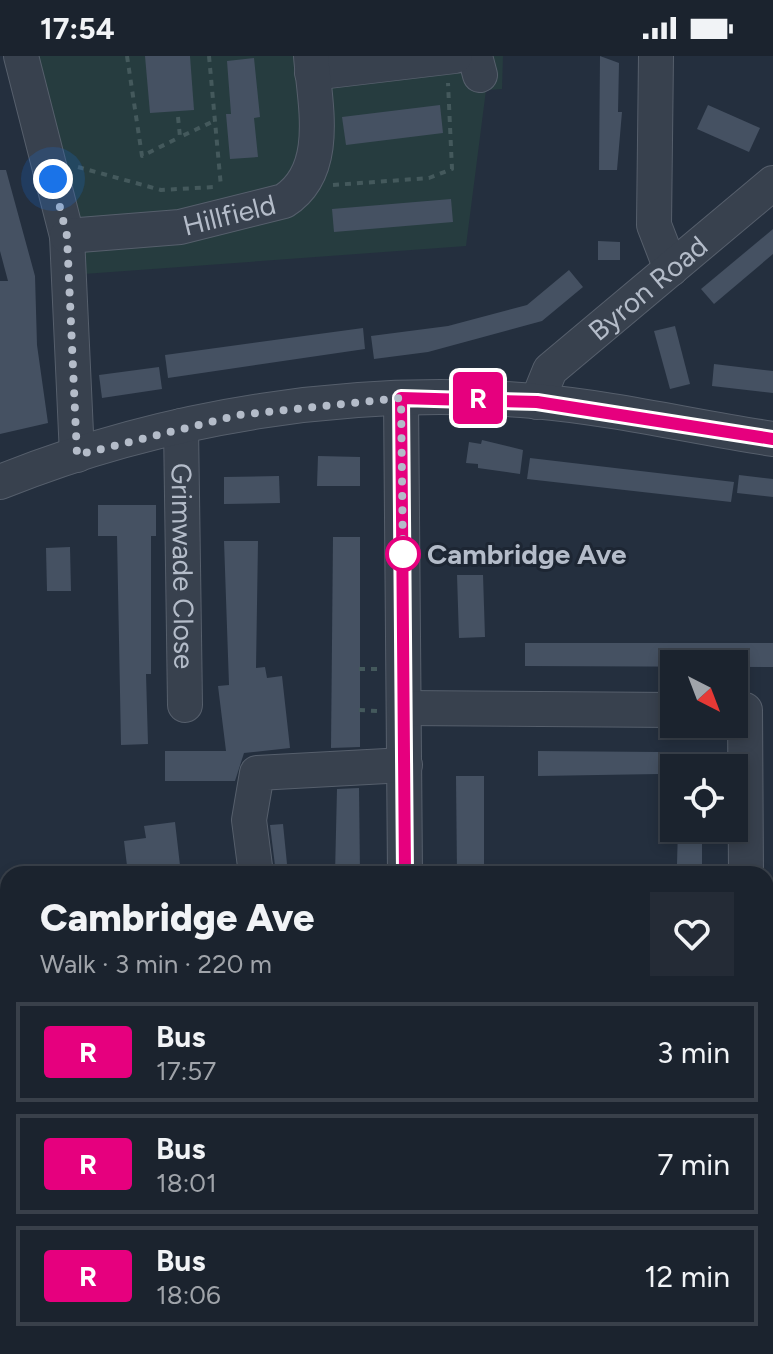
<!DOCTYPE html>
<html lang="en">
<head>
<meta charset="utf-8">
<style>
  :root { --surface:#1b232e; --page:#242b36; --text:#f1f3f6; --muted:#a0a4aa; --line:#39404a }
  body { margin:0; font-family:Figtree,sans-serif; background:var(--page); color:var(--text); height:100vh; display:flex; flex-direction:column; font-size:30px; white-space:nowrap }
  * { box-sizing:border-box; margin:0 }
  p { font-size:26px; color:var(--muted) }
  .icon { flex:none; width:44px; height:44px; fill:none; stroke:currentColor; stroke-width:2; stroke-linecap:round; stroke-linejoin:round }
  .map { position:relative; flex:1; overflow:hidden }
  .drawer { position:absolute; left:0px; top:810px; width:774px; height:488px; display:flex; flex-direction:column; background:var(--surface); border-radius:24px 24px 0 0; box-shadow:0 4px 12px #0003,0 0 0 2px var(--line) }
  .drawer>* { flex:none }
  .badge { padding:0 16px; border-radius:6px; font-size:28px; line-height:52px }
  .needle { width:52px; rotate:138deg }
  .fabs { position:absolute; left:660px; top:594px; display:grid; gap:16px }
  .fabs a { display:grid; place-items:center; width:88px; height:88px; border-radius:0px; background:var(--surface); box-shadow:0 4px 12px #0003,0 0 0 2px var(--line); font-size:40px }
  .you { position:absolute; width:40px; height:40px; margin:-20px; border:6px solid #fff; border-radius:50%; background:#1a73e8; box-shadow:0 0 0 12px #1a73e833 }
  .map>.badge { position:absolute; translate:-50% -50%; box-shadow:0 0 0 4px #fff }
  .round { display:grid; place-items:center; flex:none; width:84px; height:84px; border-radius:0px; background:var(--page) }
  .headline { display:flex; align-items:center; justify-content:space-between; height:136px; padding:0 40px }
  h1 { font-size:38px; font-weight:800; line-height:60px }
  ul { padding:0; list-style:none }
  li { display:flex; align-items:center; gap:24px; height:100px; margin:0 16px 12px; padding:0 24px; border:4px solid var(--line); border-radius:0px }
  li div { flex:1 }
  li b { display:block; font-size:30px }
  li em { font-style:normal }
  li .badge { min-width:88px; font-weight:700; text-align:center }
  .status { display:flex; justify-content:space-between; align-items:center; height:56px; padding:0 40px; background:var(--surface); direction:ltr }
  .status svg { height:22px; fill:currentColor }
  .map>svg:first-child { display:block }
</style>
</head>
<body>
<div class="status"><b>17:54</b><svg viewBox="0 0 49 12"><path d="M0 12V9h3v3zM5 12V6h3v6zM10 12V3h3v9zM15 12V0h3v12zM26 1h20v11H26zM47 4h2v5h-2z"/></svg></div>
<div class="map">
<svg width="773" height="1298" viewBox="0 0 773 1298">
  <rect width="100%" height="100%" fill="#242f3e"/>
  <!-- green -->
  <g fill="#263c3f">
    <path d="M21 0H503L502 33 486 34 466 190 70 219Z"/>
    <rect x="766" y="1059" width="7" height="178"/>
    <path d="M435 1290H488L489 1298H436Z"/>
  </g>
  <!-- building -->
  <g fill="#455162">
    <path d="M145 0H190L194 54 150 57Z"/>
    <path d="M600 0 619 7 618 56H622L617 114H599Z"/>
    <path d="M254 2 260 61 254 62 258 101 230 103 226 58H231L227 5Z"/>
    <path d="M440 49 443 77 346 89 342 61Z"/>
    <path d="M708 49 760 72 749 96 697 73Z"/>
    <path d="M0 114H6L35 220 37 289 48 367 0 378V225H8L0 195Z"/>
    <path d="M451 143 453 166 334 176 332 153Z"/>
    <path d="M773 173V198L714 248 701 233Z"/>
    <path d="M598 185 620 186V204H598Z"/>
    <path d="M569 214 583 231 542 265 428 296 374 303 371 280 448 270 527 249Z"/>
    <path d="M675 270 690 328 670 333 654 275Z"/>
    <path d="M363 272 365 293 168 322 165 299Z"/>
    <path d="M714 308 773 315V337L712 330Z"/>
    <path d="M159 311 162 333 102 342 99 319Z"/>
    <path d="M482 384 523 394 520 418 478 412V408L466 407 469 386 481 388Z"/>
    <path d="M318 400 360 401V430H317Z"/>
    <path d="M530 402 734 426 731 446 527 423Z"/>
    <path d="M739 419 773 423V441L737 437Z"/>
    <path d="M279 420 280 447 224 448V421Z"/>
    <path d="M98 449H156V480H151V618H146L148 688 121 689 117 480H98Z"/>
    <path d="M333 481H360V691L331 692Z"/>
    <path d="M224 485H258L256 612 265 611 267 622 282 620 290 692 244 697 235 725H165V695H226L218 630 229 629Z"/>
    <path d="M70 491 71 535H47L46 492Z"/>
    <path d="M457 519H483L485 581 459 582Z"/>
    <path d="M525 587H773V611L525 610Z"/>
    <path d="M538 695 660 696 659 718 538 720Z"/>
    <path d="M456 720H484V818H457Z"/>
    <path d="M359 732 360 818H335L337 733Z"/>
    <path d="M175 766 181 818H128L124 785 146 782 144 770Z"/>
    <path d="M283 768 288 818H276L270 769Z"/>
    <path d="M678 772H702V808H677Z"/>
  </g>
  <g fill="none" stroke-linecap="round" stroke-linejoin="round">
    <!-- minor casing -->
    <g stroke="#565f6c" stroke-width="36">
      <g id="minor">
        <path d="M21 0 67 180 77 399"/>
        <path d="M475 0 480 19"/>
        <path d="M656 0 654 169 671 213"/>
        <path d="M312 17 455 0"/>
        <path id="s1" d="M67 180 180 171 284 145C331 115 315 49 311 0"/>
        <path d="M401 342 405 818"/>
        <path id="s2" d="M537 346 550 314 773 127"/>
        <path id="s3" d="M181 370 185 649"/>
        <path d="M0 426C167 359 354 330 534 345 614 352 694 371 773 383"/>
        <path d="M404 652 674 654"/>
        <path d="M745 654 746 818"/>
        <path d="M256 818 249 764 257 717 405 709"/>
        <path d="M766 1053H773"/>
        <path d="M0 1082 8 1142"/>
        <path d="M766 1247H773"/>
        <path d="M405 1290V1298"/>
        <path d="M747 1290V1298"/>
        <path d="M13 1298V1290"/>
      </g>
    </g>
    <!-- path -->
    <g stroke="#44595c" stroke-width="4" stroke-dasharray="6 6" stroke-linecap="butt">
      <path d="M127 0 142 100 180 81"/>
      <path d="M209 0 221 131"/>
      <path d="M178 61 180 81 214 65"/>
      <path d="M78 111 161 134 214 131"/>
      <path d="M333 129 429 122 452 113 448 27"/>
      <path d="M359 613H377"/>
      <path d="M359 654 377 655"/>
      <path d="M493 1290 494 1298"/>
    </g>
    <!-- minor -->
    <use href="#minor" stroke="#38414e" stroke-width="34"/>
  </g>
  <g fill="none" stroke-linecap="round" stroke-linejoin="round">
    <!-- line casing -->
    <g stroke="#fff" stroke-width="18">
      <path id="line" d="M405 818 401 342 537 346 773 383"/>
    </g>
    <!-- line -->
    <use href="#line" stroke="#e6007e" stroke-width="12"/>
    <!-- walk -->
    <path stroke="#b4bcc9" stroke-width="8" stroke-dasharray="0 14.4" d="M53 123 67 180 77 399 239 359 401 342 403 502V498"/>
  </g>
  <!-- markers -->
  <circle fill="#fff" stroke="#e6007e" stroke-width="4" cx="403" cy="498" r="16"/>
  <g text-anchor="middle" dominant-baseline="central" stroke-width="6" stroke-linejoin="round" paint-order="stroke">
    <!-- street labels -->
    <g font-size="28" fill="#b4bcc9" stroke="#1d2633">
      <text stroke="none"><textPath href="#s1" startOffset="164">Hillfield</textPath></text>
      <text stroke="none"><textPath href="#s2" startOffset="162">Byron Road</textPath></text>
      <text stroke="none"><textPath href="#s3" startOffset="140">Grimwade Close</textPath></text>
    </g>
    <!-- stop labels -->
    <g font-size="28" font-weight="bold" fill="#b4bcc9" stroke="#1d2633" text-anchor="start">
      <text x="427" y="498">Cambridge Ave</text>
    </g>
  </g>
</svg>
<div class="fabs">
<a><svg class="needle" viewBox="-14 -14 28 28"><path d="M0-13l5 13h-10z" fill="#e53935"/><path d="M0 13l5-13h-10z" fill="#a0a4aa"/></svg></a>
<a><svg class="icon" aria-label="locate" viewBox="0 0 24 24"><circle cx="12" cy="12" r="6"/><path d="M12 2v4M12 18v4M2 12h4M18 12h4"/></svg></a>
</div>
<div class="you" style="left:53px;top:123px"></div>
<b class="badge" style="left:478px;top:342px;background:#e6007e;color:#fff">R</b>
<section class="drawer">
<div class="headline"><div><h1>Cambridge Ave</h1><p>Walk · 3 min · 220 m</p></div><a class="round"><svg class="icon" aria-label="heart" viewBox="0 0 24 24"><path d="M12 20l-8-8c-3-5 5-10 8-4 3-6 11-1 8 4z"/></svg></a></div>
<ul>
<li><span class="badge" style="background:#e6007e;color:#fff">R</span><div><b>Bus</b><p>17:57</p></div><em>3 min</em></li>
<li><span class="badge" style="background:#e6007e;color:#fff">R</span><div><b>Bus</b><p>18:01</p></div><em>7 min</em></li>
<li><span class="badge" style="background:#e6007e;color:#fff">R</span><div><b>Bus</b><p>18:06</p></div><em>12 min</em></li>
</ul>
</section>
</div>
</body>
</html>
